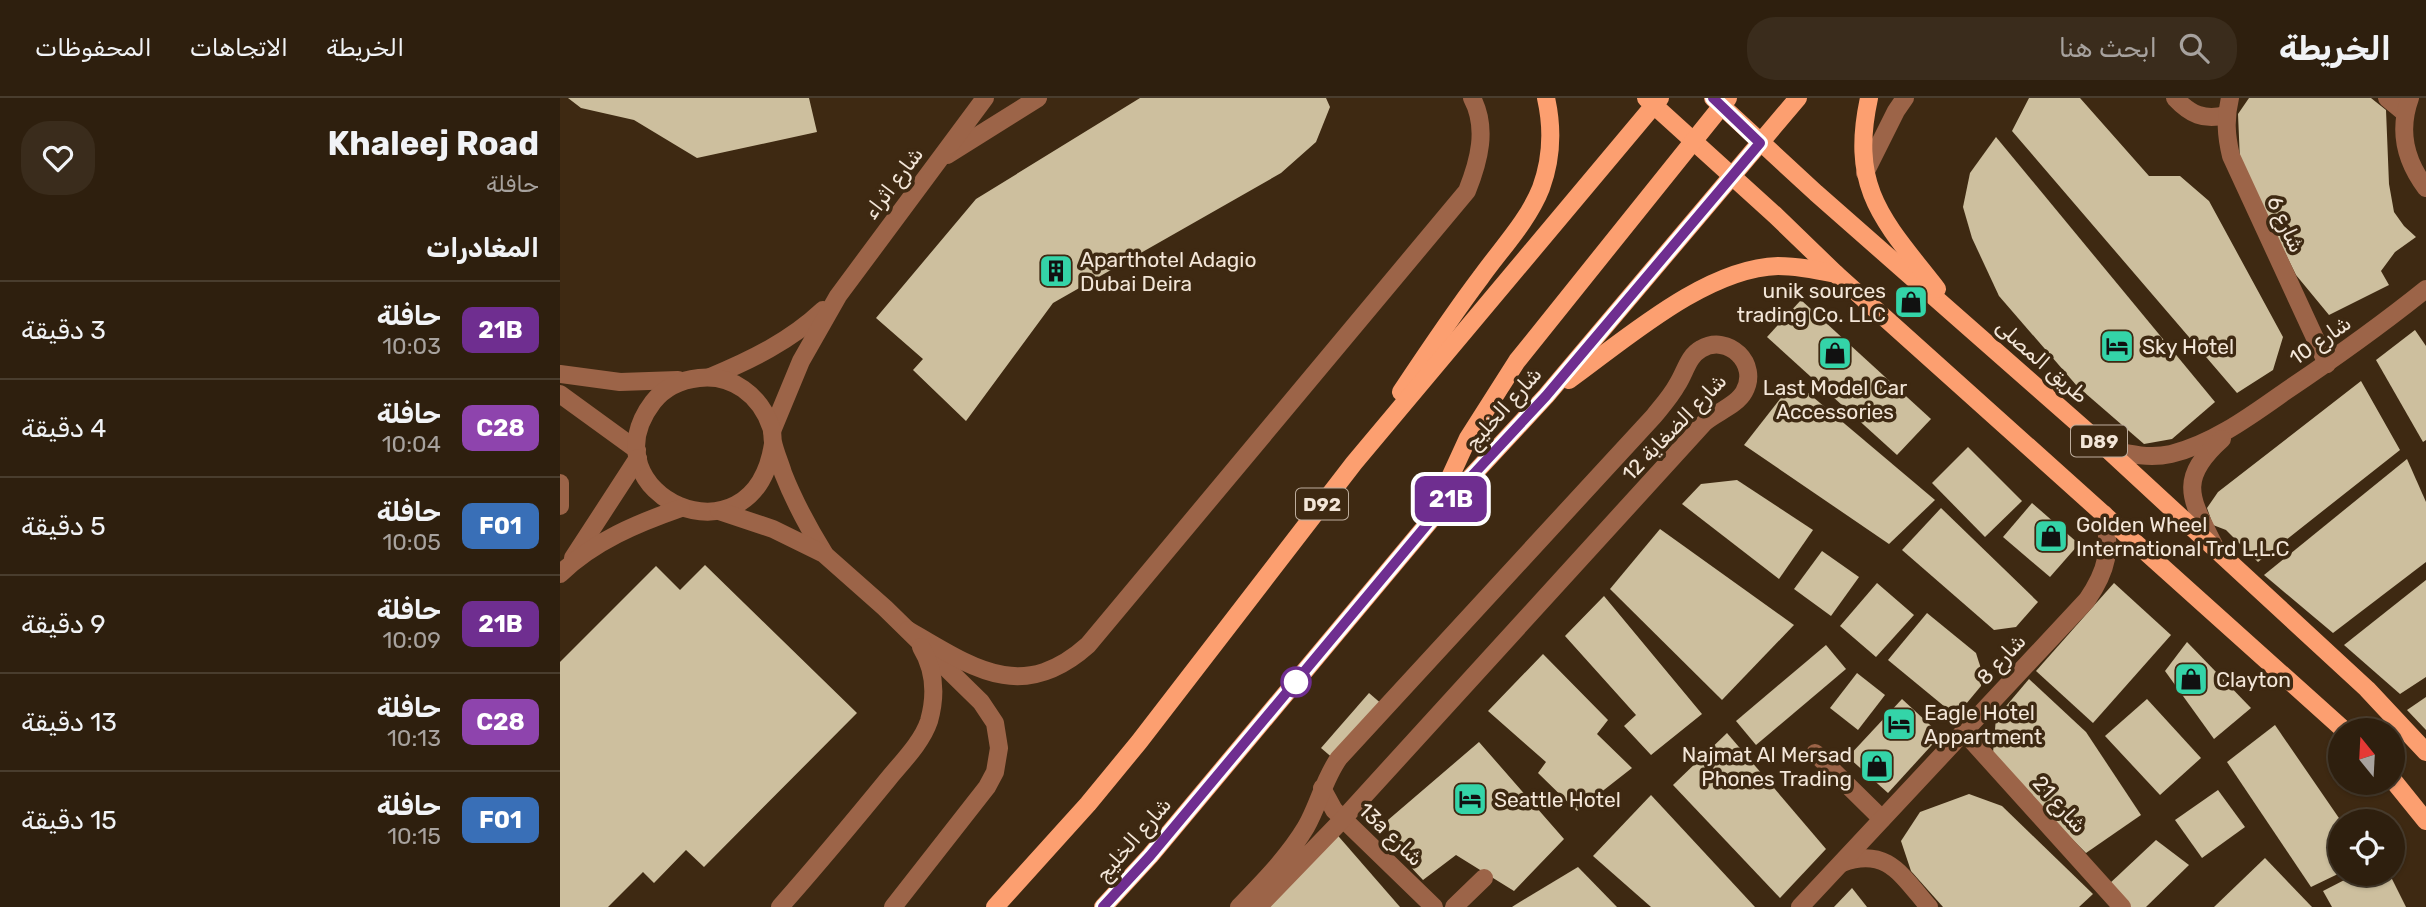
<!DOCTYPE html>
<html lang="ar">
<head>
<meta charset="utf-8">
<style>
  :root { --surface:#2e1f0e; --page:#3a2c1c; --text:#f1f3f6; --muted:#a7a29e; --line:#493d2e }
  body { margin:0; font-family:Rubik,"Noto Sans Arabic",sans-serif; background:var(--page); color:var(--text); direction:rtl; height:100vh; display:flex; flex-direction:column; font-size:26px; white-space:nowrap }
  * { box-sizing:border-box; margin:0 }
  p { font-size:23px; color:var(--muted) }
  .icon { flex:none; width:38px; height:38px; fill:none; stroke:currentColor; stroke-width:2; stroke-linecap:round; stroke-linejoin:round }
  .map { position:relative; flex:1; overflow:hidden; direction:ltr }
  .drawer { display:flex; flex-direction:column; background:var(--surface); width:560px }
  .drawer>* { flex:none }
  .badge { padding:0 14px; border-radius:10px; font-size:24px; line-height:46px }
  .needle { width:46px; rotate:342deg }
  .controls { position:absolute; left:1768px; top:620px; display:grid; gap:14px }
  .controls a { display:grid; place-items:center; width:77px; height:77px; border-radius:50%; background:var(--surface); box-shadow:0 2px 5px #0004,0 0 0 2px var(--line); font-size:35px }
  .map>.badge { position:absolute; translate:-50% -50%; box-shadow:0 0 0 4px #fff }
  h2 { padding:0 21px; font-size:26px; line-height:63px }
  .round { display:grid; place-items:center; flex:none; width:74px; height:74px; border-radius:28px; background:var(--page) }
  .headline { display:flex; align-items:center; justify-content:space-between; height:119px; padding:0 21px }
  h1 { font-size:33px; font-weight:700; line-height:52px }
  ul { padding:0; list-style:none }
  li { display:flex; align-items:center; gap:21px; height:98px; padding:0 21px; border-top:2px solid var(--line) }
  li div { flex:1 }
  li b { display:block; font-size:26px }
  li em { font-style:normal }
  li .badge { min-width:77px; font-weight:700; text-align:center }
  header { display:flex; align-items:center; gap:42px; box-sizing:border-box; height:98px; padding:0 35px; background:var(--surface); border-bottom:2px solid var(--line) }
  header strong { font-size:33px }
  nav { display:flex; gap:38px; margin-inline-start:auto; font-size:24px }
  .search { width:490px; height:63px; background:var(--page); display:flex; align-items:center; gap:18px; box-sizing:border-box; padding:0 24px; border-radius:28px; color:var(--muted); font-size:26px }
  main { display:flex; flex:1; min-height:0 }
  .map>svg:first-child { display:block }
</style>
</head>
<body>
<header>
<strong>الخريطة</strong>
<div class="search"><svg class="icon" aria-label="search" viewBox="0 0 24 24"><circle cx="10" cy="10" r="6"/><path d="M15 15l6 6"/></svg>ابحث هنا</div>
<nav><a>الخريطة</a><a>الاتجاهات</a><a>المحفوظات</a></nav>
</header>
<main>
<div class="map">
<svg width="1866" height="809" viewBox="0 0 1866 809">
  <rect width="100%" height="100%" fill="#3e2912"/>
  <!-- building -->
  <g fill="#cdbf9e">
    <path d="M8 0H249L257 34 137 60 74 22 21 10Z"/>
    <path d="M580 0H766L770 9 756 44 721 75 493 205 406 323 353 272 363 261 316 220 416 101Z"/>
    <path d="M1469 0H1520L1589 78H1620L1649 103 1723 239 1713 272 1677 295 1452 33Z"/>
    <path d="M1689 0H1811L1826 12 1829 86 1834 114 1844 128 1856 139 1835 154 1821 173 1829 187 1769 217 1736 177 1680 63 1678 16Z"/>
    <path d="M1436 39 1655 304 1612 341 1584 346 1517 288 1439 198 1412 140 1403 109 1410 75Z"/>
    <path d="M1241 202 1371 321 1337 357 1207 239Z"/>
    <path d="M1855 232 1866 248V342L1863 344 1816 262Z"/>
    <path d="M1234 283 1375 402 1329 446 1184 347Z"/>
    <path d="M1801 283 1840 352 1698 464 1666 432 1653 427 1647 410 1658 394Z"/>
    <path d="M1408 349 1462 403 1425 439 1372 385Z"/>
    <path d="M1847 361 1866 404V464L1773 535 1704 477Z"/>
    <path d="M1177 382 1253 432 1219 481 1122 406 1141 386Z"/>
    <path d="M1472 405 1519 446 1490 479 1443 439Z"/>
    <path d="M1381 410 1478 504 1456 529 1434 532 1342 452Z"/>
    <path d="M1100 431 1234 527 1162 602 1050 491Z"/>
    <path d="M1262 453 1299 479 1271 518 1234 491Z"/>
    <path d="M145 467 297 615 144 769 126 752 94 785 83 774 48 809H0V564L96 468 120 492Z"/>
    <path d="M1866 482V579L1840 596 1784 547Z"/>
    <path d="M1317 485 1354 517 1316 559 1280 528Z"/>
    <path d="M1554 485 1611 537 1533 625 1476 573Z"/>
    <path d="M1044 498 1142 616 1091 657 1064 628 1076 617 1005 538Z"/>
    <path d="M1367 515 1416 555 1422 574 1421 588 1396 618 1328 562Z"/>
    <path d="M1627 544 1691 610 1654 641 1605 573Z"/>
    <path d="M1266 547 1286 571 1196 647 1176 623Z"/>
    <path d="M983 556 1048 622 1037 636 1072 670 1017 713 978 675 986 664 928 613Z"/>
    <path d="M1297 575 1325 597 1298 632 1270 610Z"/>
    <path d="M1469 581 1526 634 1581 717 1526 755 1463 692 1433 655 1436 620Z"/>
    <path d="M809 595 824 608 775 662 761 650Z"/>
    <path d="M1866 599V632L1847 612Z"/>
    <path d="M1342 601 1381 637 1328 695 1288 659Z"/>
    <path d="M1587 601 1641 660 1600 697 1545 638Z"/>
    <path d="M1715 627 1781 723 1780 775 1751 789 1667 664Z"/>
    <path d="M1167 635 1266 751 1220 800 1113 687Z"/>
    <path d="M919 644 1004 741 954 793 896 757 863 782 830 747 828 722Z"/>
    <path d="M1658 692 1685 729 1642 760 1615 722Z"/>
    <path d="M1409 696 1442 708 1533 796 1519 809H1383L1351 773 1341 743 1360 714Z"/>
    <path d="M1091 697 1195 809H1091L1033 758Z"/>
    <path d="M773 732 840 809H702Z"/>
    <path d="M1596 742 1629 767 1586 809H1570L1548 787Z"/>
    <path d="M1705 760 1752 809H1654Z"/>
    <path d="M1018 769 1057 809H952L955 807Z"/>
    <path d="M1798 775H1829L1846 809H1772L1763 793Z"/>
    <path d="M1292 790 1307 809H1274Z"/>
  </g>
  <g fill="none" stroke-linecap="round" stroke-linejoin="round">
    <!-- minor -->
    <g stroke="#9c6448" stroke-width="18">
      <path d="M1615 0C1630 16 1644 23 1666 17"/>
      <path d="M1670 0C1665 21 1666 37 1671 58L1767 266"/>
      <path d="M1827 0 1845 15"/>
      <path d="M1850 0C1838 33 1845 62 1866 90"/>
      <path d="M387 57 478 0"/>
      <path d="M1305 75 1336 13 1345 0"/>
      <path d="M0 276 60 284 118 282"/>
      <path d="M150 279C191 262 230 243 263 212"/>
      <path d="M0 296 77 352"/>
      <path d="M212 333 241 263 278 198 425 0"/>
      <path d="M213 346C193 475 23 396 93 304 104 290 121 282 139 280 172 276 200 297 211 329 213 334 212 339 213 344 215 354 220 365 223 375 234 403 248 429 264 455"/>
      <path d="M1547 351C1569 356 1589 361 1611 356 1652 346 1689 319 1723 295 1772 262 1820 228 1866 191"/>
      <path d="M0 385V408"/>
      <path d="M159 413 213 431 264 456 325 510 421 604 435 625 439 650 435 674 427 689 333 809"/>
      <path d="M1656 451C1632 402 1615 383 1662 341"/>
      <path d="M13 460 78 360"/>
      <path d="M0 476C34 443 78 425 121 410"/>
      <path d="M348 532C413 570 462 606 528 547L907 93C919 63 928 30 912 0"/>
      <path d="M1404 634 1562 809"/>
      <path d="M1255 655 1322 721"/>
      <path d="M762 690 774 712 874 809"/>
      <path d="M1282 765C1327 748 1342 778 1369 809"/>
      <path d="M220 809C257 767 293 724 329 680 343 663 362 644 369 623 376 598 375 572 361 549"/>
      <path d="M679 809C703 784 728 759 746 729 759 706 764 681 779 660L1094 318C1102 308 1111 298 1117 287 1125 275 1128 258 1141 251 1168 235 1200 266 1184 294 1177 307 1157 314 1145 324L783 721 698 809"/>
      <path d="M894 809 924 780"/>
      <path d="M1240 809 1527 502C1548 471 1551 452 1544 416"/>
    </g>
    <!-- major -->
    <g stroke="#fc9f70" stroke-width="18">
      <path d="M1086 0 1215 117 1276 176 1784 632"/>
      <path d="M1153 0 1256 95 1547 351 1807 591 1866 654"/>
      <path d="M1309 0C1289 92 1324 123 1377 191"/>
      <path d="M1009 282C1066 241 1146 170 1218 168 1238 168 1257 172 1276 176"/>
      <path d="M841 294C867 255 893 216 921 179 941 151 968 123 981 90 992 60 993 31 986 0"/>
      <path d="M876 410 908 340 957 263 1168 0"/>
      <path d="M1832 681 1866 723"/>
      <path d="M435 809 528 706 579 644 794 365 1100 0"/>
      <path d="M543 809 590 758 870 423 986 298 1238 0"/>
    </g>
  </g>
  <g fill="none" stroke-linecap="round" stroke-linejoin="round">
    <!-- line casing -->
    <g stroke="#fff" stroke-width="16">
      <path id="line" d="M543 809 590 758 870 423 986 298 1200 45 1153 0"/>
    </g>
    <!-- line -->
    <use href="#line" stroke="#6f2e90" stroke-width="10"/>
  </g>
  <!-- icons -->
  <defs>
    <g id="building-square" transform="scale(1.75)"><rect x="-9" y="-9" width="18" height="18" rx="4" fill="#34d4a8" stroke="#3e2912"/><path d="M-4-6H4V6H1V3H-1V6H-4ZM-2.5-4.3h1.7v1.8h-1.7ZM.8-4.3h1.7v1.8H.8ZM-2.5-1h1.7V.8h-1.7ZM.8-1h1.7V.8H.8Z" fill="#111"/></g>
    <g id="shop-square" transform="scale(1.75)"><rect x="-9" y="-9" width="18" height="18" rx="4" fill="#34d4a8" stroke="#3e2912"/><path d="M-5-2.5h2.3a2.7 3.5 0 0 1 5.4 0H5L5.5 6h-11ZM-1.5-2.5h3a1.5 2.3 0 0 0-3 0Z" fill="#111"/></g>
    <g id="hotel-square" transform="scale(1.75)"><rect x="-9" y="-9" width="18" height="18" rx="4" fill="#34d4a8" stroke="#3e2912"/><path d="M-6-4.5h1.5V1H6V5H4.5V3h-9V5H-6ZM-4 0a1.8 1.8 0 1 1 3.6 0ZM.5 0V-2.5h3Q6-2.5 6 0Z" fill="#111"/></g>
  </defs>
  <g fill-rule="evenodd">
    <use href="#building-square" x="496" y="173"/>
    <use href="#shop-square" x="1351" y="204"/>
    <use href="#hotel-square" x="1557" y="248"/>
    <use href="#shop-square" x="1275" y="255"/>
    <use href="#shop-square" x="1491" y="438"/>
    <use href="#shop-square" x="1631" y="581"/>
    <use href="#hotel-square" x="1339" y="626"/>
    <use href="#shop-square" x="1317" y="668"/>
    <use href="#hotel-square" x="910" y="701"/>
  </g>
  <!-- markers -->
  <circle fill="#fff" stroke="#6f2e90" stroke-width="3.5" cx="736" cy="584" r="14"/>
  <g text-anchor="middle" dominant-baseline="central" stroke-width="7" stroke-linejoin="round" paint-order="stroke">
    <!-- shield labels -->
    <g fill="#3e2912" stroke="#bdad9d" stroke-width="2">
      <rect x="1511" y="327.5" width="56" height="31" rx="5"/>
      <rect x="736" y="390.5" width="52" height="31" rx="5"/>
    </g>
    <g font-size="19" font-weight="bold" fill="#f3e6d8">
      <text x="1539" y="343">D89</text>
      <text x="762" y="406">D92</text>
    </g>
    <!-- street labels -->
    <g font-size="21" fill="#f3e6d8" stroke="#3e2912">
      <text transform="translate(333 85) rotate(-53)">شارع اثراء</text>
      <text transform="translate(1726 126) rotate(65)">شارع 6</text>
      <text transform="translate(1760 242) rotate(-35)">شارع 10</text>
      <text transform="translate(1482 263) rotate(41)">طريق المصلى</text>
      <text transform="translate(943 310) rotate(-48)">شارع الخليج</text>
      <text transform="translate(1114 329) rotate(-46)">12 شارع الضغاية</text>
      <text transform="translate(1441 561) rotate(-47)">شارع 8</text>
      <text transform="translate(1500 706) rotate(48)">شارع 21</text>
      <text transform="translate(831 736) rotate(44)">13a شارع</text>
      <text transform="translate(573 741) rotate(-49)">شارع الخليج</text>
    </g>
    <!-- poi labels -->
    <g font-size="21" fill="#f3e6d8" stroke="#3e2912" text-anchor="start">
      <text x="520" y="161">Aparthotel Adagio<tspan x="520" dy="24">Dubai Deira</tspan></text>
      <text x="1326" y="192" text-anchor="end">unik sources<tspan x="1326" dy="24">trading Co. LLC</tspan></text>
      <text x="1582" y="248">Sky Hotel</text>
      <text x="1275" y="289" text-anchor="middle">Last Model Car<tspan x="1275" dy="24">Accessories</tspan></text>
      <text x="1516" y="426">Golden Wheel<tspan x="1516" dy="24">International Trd L.L.C</tspan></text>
      <text x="1656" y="581">Clayton</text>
      <text x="1364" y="614">Eagle Hotel<tspan x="1364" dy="24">Appartment</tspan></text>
      <text x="1292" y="656" text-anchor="end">Najmat Al Mersad<tspan x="1292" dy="24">Phones Trading</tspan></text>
      <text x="934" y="701">Seattle Hotel</text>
    </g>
  </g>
</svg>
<div class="controls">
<a><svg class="needle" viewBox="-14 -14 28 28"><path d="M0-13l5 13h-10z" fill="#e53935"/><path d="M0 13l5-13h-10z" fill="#a7a29e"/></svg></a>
<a><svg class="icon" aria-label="locate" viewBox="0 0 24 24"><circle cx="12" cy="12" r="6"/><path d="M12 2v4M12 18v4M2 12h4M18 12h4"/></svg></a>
</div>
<b class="badge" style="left:891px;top:401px;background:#6f2e90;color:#fff">21B</b>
</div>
<section class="drawer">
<div class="headline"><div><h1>Khaleej Road</h1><p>حافلة</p></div><a class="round"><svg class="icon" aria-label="heart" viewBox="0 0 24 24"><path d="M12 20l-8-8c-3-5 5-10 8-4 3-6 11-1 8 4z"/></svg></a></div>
<h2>المغادرات</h2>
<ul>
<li><span class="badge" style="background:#6f2e90;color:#fff">21B</span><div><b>حافلة</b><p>10:03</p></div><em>3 دقيقة</em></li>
<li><span class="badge" style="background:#8e44ad;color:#fff">C28</span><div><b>حافلة</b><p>10:04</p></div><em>4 دقيقة</em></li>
<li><span class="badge" style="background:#396fb7;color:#fff">F01</span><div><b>حافلة</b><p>10:05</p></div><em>5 دقيقة</em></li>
<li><span class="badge" style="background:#6f2e90;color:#fff">21B</span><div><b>حافلة</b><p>10:09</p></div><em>9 دقيقة</em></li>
<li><span class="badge" style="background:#8e44ad;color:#fff">C28</span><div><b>حافلة</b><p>10:13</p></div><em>13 دقيقة</em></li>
<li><span class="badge" style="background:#396fb7;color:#fff">F01</span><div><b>حافلة</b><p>10:15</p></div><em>15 دقيقة</em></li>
</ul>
</section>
</main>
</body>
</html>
